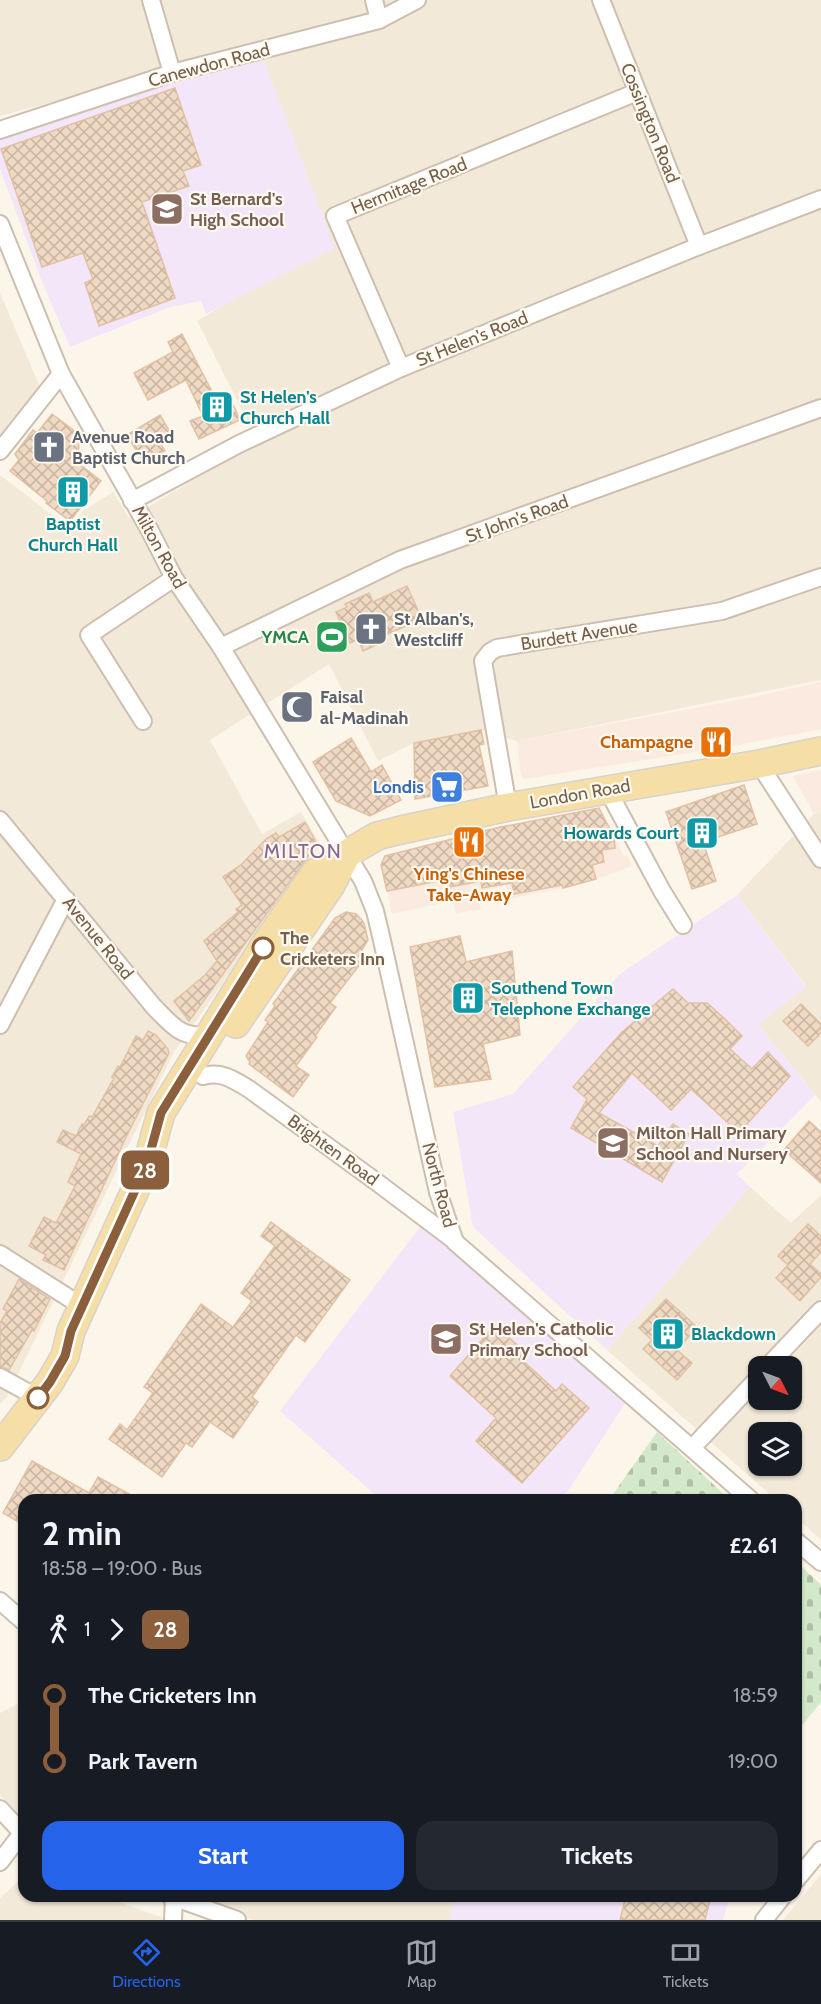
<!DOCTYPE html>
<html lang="en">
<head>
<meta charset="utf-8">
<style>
  :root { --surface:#171b24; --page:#242831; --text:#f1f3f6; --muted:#9ea1a6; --line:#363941; --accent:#2563eb }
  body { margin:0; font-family:Cabin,sans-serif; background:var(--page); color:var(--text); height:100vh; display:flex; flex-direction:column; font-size:22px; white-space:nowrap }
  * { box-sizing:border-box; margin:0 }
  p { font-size:20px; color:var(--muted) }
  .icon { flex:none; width:33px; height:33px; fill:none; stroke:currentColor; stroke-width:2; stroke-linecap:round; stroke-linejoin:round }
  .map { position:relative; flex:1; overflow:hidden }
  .drawer { position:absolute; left:18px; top:1494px; width:784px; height:408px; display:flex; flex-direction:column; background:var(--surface); border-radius:18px; box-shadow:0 2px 4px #0004 }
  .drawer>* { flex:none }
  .badge { padding:0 12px; border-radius:9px; font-size:21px; line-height:39px }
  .needle { width:39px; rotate:132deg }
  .fabs { position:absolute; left:748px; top:1356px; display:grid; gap:12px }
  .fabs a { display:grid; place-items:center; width:54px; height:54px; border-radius:12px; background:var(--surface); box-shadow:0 2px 4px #0004; font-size:30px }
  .map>.badge { position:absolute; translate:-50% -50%; box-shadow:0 0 0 3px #fff }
  .legs { display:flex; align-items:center; gap:9px; height:66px; padding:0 24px; font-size:20px }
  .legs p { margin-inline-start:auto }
  .overview { display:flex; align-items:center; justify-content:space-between; height:102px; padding:0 24px }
  h1 { font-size:33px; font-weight:800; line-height:45px }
  .action { display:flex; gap:12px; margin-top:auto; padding:12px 24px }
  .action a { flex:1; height:69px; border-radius:18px; background:var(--accent); color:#fff; font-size:24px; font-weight:800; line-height:69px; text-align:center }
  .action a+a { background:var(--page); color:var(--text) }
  ul { padding:0 24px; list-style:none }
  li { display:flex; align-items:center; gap:21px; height:66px; font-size:22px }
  li i { display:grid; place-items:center; width:9px; height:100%; margin:0 8px; background:currentColor }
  li i::after { content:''; width:15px; height:15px; margin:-8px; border:4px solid; border-radius:50%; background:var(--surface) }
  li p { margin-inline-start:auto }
  li:first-child i { background:linear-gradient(#0000 50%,currentColor 0) }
  li:last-child i { background:linear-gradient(currentColor 50%,#0000 0) }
  .tabs { display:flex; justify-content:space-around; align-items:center; height:84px; border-top:2px solid var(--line); background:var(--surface); font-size:16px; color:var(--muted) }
  .tabs a { display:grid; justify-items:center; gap:3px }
  .tabs .current { color:var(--accent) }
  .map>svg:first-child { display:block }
</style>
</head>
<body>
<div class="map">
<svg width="821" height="1920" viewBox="0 0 821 1920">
  <defs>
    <pattern id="cemetery-stones" width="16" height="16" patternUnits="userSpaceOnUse" patternTransform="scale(1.5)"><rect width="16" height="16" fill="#d3e9c9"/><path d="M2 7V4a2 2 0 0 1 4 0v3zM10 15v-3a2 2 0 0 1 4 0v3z" fill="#b0c0a5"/></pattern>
    <pattern id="building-cross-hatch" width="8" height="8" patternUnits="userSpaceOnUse" patternTransform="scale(1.5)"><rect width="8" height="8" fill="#f0d9c3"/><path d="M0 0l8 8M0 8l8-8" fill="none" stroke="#c7b3a1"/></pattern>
  </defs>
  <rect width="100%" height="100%" fill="#fcf6ea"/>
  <!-- residential -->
  <g fill="#f3e9d9" fill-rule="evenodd">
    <path d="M0 0H821V680L517 741 481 730 414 743 378 761 329 664 210 740 262 834 301 812 321 845 174 1052 7 1397 0 1404V475L69 528 83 511 113 492 129 518 258 442 197 321 323 245 242 51 0 116ZM407 587 376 639 378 644 364 651 358 639 349 643 336 612 347 607 346 604 368 593 373 602Z"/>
    <path d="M0 293 40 387 0 440Z"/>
    <path d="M821 812V1102L758 1024 806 986 737 895 814 814Z"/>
    <path d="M750 1187 791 1223 821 1195V1540L797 1518 796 1500H776L607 1350ZM759 1366H792V1400H759ZM759 1432H792V1466H759Z"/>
    <path d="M24 1701V1821L0 1795V1713Z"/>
    <path d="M821 1874V1920H783Z"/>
    <path d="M24 1876V1896H102L169 1920H0V1898Z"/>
    <path d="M188 1896H456L449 1920H253Z"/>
  </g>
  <!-- commercial -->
  <g fill="#fbeadf">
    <path d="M821 682V729L739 745 525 779 521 776 517 741 743 699Z"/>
    <path d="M821 770V812L814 814 793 776Z"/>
    <path d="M597 809 600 811 624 856 627 855 632 866 606 876 563 888 509 899 506 886 477 892 481 909 456 913 452 901 392 914 382 865Z"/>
  </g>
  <!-- education -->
  <g fill="#f3e6f8">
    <path d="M264 60 335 248 206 314 201 301 170 307 70 347 42 282 0 169V140L99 103Z"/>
    <path d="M737 895 806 987 758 1024 815 1095 737 1174 750 1187 607 1350 473 1227 453 1112 513 1094 620 974Z"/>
    <path d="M423 1223 626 1402 562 1500H381L280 1411Z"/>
    <path d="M456 1896H730L723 1920H449Z"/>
  </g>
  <!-- cemetery -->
  <g fill="url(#cemetery-stones)">
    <path d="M657 1432 730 1500H609Z"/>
    <path d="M797 1562 821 1585V1702L797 1732Z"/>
  </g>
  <!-- building -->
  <g fill="url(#building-cross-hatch)" stroke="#e1c1a4" stroke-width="1.5">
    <path d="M175 88 201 165 183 171 189 186 142 202 175 298 99 326 85 283 93 279 83 253 42 267 1 149Z"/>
    <path d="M182 334 216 399 228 394 240 420 199 439 190 421 203 416 186 380 148 400 134 373 173 352 168 342Z"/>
    <path d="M52 414 76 432 79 441 78 463 101 481 70 521 46 503 47 501 10 471 19 460 15 454 33 430 37 433Z"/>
    <path d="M160 415 170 432 158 439 165 451 144 463 127 435Z"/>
    <path d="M407 586 422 619 376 639 378 644 363 651 358 639 350 643 336 612 347 607 345 604 369 593 373 602Z"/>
    <path d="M481 730 484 744 479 745 488 786 415 799 414 743Z"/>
    <path d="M351 738 371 772 382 765 401 800 370 816 336 801 313 762Z"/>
    <path d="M744 785 757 824 703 842 716 881 692 889 666 812Z"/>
    <path d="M599 808 614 837 615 848 602 850 604 862 592 865 596 879 563 888 562 885 514 894 512 883 482 888 481 881 450 887 448 879 387 891 381 865 385 856 496 828Z"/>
    <path d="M305 822 317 844 189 1021 174 1001 205 975 217 961 204 941 238 912 236 909 242 905 223 877 242 864 266 839 276 833 279 837Z"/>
    <path d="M346 912 356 914 361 919 364 923 368 940 356 960 361 963 330 1003 336 1007 315 1036 317 1037 296 1066 309 1075 293 1097 249 1064 250 1062 246 1056 268 1022 265 1020 275 1006 273 1004 335 918Z"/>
    <path d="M460 936 466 962 512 951 520 1035 483 1044 491 1079 435 1087 410 947Z"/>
    <path d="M673 989 688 1003H707L725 1019 742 1036 730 1049 752 1069 768 1052 790 1076 739 1133 691 1089 671 1110 632 1073 599 1113 658 1146 673 1124 689 1134 662 1182 571 1128 587 1099 573 1087 622 1032Z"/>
    <path d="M801 1004 821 1024V1033L808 1046 783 1021Z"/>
    <path d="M148 1031 156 1035 168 1049 169 1053 129 1131 64 1270 43 1260 46 1255 29 1246 44 1217 56 1223 75 1186 68 1182 81 1154 57 1142 63 1130 76 1136 82 1124 84 1125 89 1116 92 1117 114 1078 112 1077 118 1066 120 1067 136 1036 143 1040Z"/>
    <path d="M809 1121 821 1132V1183L784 1150Z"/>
    <path d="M271 1222 350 1280 305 1342 296 1335 252 1397 258 1402 233 1438 210 1422 192 1447 186 1443 162 1477 109 1439 120 1424 127 1430 153 1393 144 1387 201 1304 233 1327 252 1301 241 1293 275 1246 261 1236Z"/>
    <path d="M808 1224 821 1236V1252L810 1264 821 1274V1277L800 1301 776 1278 788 1265 778 1256Z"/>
    <path d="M19 1279 50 1299 34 1331 32 1330 9 1370 0 1367V1323L7 1311 3 1309Z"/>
    <path d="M666 1299 697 1327 677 1350 692 1363 677 1380 643 1349 652 1340 639 1328Z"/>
    <path d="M495 1325 525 1352 520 1358 556 1391 562 1384 589 1408 522 1483 476 1441 496 1418 450 1376Z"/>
    <path d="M32 1461 89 1493 98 1477 140 1500H24V1525L3 1513Z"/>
    <path d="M626 1896H711L705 1920H620Z"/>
  </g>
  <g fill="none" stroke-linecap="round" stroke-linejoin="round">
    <!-- minor casing -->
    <g stroke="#cdbfb0" stroke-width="20">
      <g id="minor">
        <path d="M151 0 172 73"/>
        <path d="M374 0 379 20"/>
        <path d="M601 0 699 246"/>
        <path d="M0 130 172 73 379 20 417 0"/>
        <path d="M0 224 61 374 149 529 174 578 221 647 363 881 375 911 381 936 438 1192 455 1242 751 1500"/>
        <path d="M401 368 335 216 637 92"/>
        <path d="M0 451 61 374"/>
        <path d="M132 501 239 444 401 368 699 246 821 199"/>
        <path d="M221 647 400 560 821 408"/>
        <path d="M143 721 89 635 174 578"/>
        <path d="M759 764 821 859"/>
        <path d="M607 789 662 891 683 925"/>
        <path d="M508 807 483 661 490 652 497 648 722 611 821 577"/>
        <path d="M0 820 154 1007C171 1024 181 1039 208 1035"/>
        <path d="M0 1025 66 899"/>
        <path d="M203 1076C222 1071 234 1080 249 1089L378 1183 455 1241"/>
        <path d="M0 1254 83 1307"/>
        <path d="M768 1366 821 1310"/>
        <path d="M0 1377 29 1393"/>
        <path d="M692 1448 759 1377"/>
        <path d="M796 1541 821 1562"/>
        <path d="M0 1601 24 1622"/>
        <path d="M0 1809 24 1835"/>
        <path d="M0 1862 22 1833"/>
        <path d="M796 1880 821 1850"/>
        <path d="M170 1896 237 1920"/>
        <path d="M173 1920 174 1898"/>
        <path d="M764 1920 783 1896"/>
      </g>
    </g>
    <!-- primary casing -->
    <g stroke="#d8d2cd" stroke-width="30">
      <g id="primary">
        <path d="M236 1024 331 885 346 856"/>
        <path d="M0 1447 50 1382 65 1356 71 1331 147 1164 161 1113 264 946 316 872 377 836 401 830 508 807 759 764 821 751"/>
      </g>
    </g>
    <!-- minor -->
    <use href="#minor" stroke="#fff" stroke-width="16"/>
    <!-- primary -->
    <use href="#primary" stroke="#f6dfa7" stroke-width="27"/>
  </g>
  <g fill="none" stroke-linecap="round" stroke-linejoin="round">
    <!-- line-1 casing -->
    <g stroke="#fff" stroke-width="14">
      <path id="line-1" d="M38 1398 50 1382 65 1356 71 1331 147 1164 161 1113 263 948"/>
    </g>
    <!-- line-1 -->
    <use href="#line-1" stroke="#8b5e3c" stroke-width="9"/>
  </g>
  <!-- icons -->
  <defs>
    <g id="school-square" transform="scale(1.725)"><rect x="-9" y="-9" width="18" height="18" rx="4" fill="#8d6e63" stroke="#fefaf0"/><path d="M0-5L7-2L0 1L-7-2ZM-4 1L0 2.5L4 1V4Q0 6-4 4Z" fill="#fff"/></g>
    <g id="building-square" transform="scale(1.725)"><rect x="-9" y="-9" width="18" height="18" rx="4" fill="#0f9aa8" stroke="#fefaf0"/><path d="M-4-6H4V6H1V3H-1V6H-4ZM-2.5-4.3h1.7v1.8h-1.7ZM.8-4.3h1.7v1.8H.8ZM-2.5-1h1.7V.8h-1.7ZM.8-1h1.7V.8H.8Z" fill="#fff"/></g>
    <g id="church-square" transform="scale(1.725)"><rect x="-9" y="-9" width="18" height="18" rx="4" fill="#6b7280" stroke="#fefaf0"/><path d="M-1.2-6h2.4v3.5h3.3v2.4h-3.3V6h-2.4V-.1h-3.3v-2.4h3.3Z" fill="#fff"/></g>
    <g id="stadium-square" transform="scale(1.725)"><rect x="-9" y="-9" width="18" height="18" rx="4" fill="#2e9e5b" stroke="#fefaf0"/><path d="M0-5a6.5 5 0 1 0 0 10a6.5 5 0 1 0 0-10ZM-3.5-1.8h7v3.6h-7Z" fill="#fff"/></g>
    <g id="mosque-square" transform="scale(1.725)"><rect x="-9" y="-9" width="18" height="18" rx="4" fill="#6b7280" stroke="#fefaf0"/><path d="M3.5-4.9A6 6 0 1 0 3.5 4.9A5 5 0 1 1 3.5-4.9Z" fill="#fff"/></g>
    <g id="restaurant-square" transform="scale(1.725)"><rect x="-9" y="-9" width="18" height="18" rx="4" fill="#e8710a" stroke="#fefaf0"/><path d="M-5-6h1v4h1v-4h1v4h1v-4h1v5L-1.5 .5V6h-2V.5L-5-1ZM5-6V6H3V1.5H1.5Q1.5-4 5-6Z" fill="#fff"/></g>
    <g id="supermarket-square" transform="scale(1.725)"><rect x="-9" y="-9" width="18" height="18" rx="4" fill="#3f7fe0" stroke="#fefaf0"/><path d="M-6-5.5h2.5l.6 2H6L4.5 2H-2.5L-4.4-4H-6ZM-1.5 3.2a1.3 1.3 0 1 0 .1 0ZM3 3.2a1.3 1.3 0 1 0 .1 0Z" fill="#fff"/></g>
  </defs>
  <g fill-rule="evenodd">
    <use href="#school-square" x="167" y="209"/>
    <use href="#building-square" x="217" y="407"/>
    <use href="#church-square" x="49" y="447"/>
    <use href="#building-square" x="73" y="492"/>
    <use href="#church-square" x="371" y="629"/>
    <use href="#stadium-square" x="332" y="637"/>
    <use href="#mosque-square" x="297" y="707"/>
    <use href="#restaurant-square" x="716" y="742"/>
    <use href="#supermarket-square" x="447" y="787"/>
    <use href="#building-square" x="702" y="833"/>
    <use href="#restaurant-square" x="469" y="842"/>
    <use href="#building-square" x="468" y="998"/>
    <use href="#school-square" x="613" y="1143"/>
    <use href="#building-square" x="668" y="1334"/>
    <use href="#school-square" x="446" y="1339"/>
  </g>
  <!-- markers -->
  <g fill="#fff" stroke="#8b5e3c" stroke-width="3">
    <circle cx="263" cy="948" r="10"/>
    <circle cx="38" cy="1398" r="10"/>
  </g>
  <g text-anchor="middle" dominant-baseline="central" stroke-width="4.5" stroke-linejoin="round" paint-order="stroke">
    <!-- street labels -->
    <g font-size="18" fill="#75604e" stroke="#fefaf0">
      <text transform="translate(209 65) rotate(-15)">Canewdon Road</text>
      <text transform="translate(650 123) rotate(68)">Cossington Road</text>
      <text transform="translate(409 186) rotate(-22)">Hermitage Road</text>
      <text transform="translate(472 339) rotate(-22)">St Helen's Road</text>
      <text transform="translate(517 519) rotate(-20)">St John's Road</text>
      <text transform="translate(159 547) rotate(61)">Milton Road</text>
      <text transform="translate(579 635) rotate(-9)">Burdett Avenue</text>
      <text transform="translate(580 794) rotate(-10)">London Road</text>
      <text transform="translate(98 938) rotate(51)">Avenue Road</text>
      <text transform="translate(333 1150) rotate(36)">Brighten Road</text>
      <text transform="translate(439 1185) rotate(75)">North Road</text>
    </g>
    <!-- education labels -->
    <g font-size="18" font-weight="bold" fill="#785e54" stroke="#fefaf0" text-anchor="start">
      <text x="190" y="199">St Bernard's<tspan x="190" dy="21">High School</tspan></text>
      <text x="636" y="1133">Milton Hall Primary<tspan x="636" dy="21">School and Nursery</tspan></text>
      <text x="469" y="1329">St Helen's Catholic<tspan x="469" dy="21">Primary School</tspan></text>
    </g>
    <!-- culture labels -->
    <g font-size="18" font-weight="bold" fill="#0d838f" stroke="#fefaf0" text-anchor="start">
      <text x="240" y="397">St Helen's<tspan x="240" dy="21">Church Hall</tspan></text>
      <text x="73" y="524" text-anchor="middle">Baptist<tspan x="73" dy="21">Church Hall</tspan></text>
      <text x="679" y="833" text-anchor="end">Howards Court</text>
      <text x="491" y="988">Southend Town<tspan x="491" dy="21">Telephone Exchange</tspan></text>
      <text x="691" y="1334">Blackdown</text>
    </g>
    <!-- worship labels -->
    <g font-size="18" font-weight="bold" fill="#5b616d" stroke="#fefaf0" text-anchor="start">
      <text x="72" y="437">Avenue Road<tspan x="72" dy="21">Baptist Church</tspan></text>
      <text x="394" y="619">St Alban's,<tspan x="394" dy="21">Westcliff</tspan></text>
      <text x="320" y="697">Faisal<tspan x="320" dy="21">al-Madinah</tspan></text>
    </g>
    <!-- leisure labels -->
    <g font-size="18" font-weight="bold" fill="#27864d" stroke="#fefaf0" text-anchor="end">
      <text x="309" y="637">YMCA</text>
    </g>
    <!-- food labels -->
    <g font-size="18" font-weight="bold" fill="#c56008" stroke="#fefaf0" text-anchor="end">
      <text x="693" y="742">Champagne</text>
      <text x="469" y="874" text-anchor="middle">Ying's Chinese<tspan x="469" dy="21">Take-Away</tspan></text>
    </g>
    <!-- shop labels -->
    <g font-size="18" font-weight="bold" fill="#366cbe" stroke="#fefaf0" text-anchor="end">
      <text x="424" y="787">Londis</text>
    </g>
    <!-- stop labels -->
    <g font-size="18" font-weight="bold" fill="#75604e" stroke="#fefaf0" text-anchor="start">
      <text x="280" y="938">The<tspan x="280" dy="21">Cricketers Inn</tspan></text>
    </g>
    <!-- neighbourhood labels -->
    <g font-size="20" letter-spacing="1.5" fill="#876691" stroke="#fefaf0">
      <text x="303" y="851">MILTON</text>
    </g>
  </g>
</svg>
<div class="fabs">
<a><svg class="needle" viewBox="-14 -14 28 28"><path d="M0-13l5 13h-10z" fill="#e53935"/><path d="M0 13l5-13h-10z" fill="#9ea1a6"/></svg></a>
<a><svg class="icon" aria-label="layers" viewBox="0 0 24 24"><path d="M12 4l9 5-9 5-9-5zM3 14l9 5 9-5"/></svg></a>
</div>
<b class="badge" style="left:145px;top:1170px;background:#8b5e3c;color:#fff">28</b>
<section class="drawer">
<div class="overview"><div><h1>2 min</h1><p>18:58 – 19:00 · Bus</p></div><b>£2.61</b></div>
<div class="legs"><svg class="icon" aria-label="walk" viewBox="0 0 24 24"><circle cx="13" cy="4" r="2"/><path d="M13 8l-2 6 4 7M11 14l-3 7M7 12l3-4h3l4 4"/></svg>1<svg class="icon" aria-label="forward" viewBox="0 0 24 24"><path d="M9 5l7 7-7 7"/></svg><b class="badge" style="background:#8b5e3c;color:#fff">28</b></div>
<ul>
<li><i style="color:#8b5e3c"></i><b>The Cricketers Inn</b><p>18:59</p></li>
<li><i style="color:#8b5e3c"></i><b>Park Tavern</b><p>19:00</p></li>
</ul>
<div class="action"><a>Start</a><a>Tickets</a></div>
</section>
</div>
<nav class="tabs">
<a class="current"><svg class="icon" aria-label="directions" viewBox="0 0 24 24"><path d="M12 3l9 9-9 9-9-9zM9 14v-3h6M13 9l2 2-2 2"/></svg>Directions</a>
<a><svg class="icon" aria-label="map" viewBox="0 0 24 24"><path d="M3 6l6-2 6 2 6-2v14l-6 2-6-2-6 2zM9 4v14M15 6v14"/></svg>Map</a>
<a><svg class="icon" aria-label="tickets" viewBox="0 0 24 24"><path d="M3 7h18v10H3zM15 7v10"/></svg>Tickets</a>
</nav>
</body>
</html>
